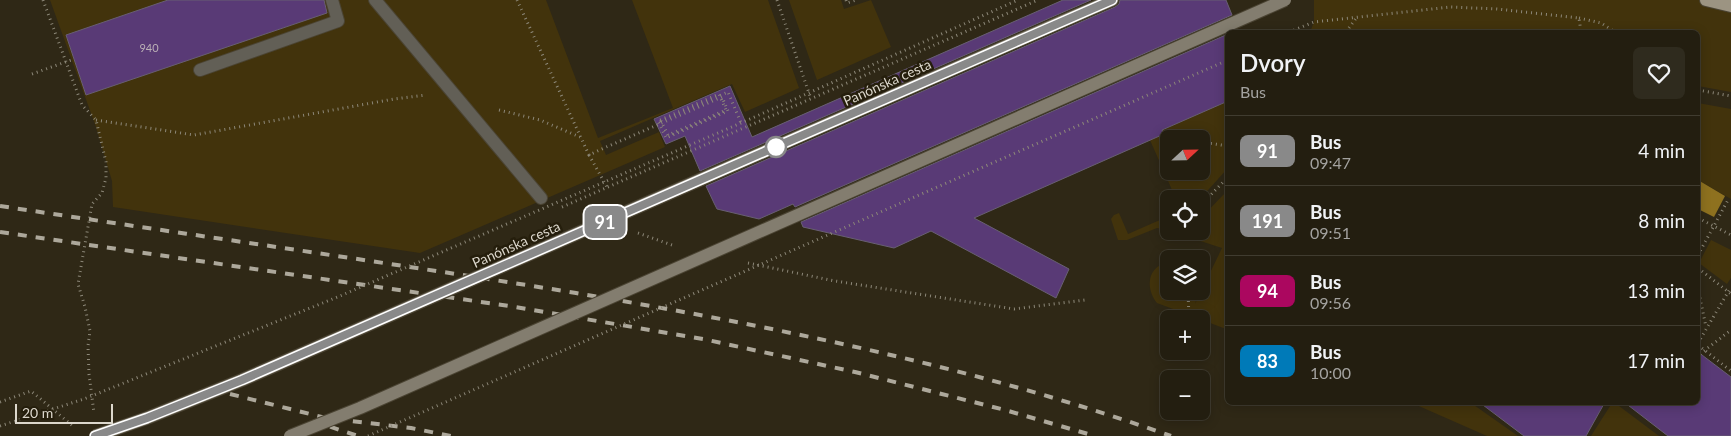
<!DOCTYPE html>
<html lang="en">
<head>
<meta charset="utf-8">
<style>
  :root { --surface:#231e10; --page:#2f2b1e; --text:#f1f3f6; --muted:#a3a29f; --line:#403c30 }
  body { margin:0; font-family:Lato,sans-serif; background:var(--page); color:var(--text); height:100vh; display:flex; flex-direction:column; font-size:19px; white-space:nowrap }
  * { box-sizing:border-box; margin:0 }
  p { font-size:16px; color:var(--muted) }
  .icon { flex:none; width:28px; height:28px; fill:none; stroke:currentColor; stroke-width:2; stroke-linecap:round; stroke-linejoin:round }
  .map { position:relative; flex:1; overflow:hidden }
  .sheet { position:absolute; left:1225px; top:30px; width:475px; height:375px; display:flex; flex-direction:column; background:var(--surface); border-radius:8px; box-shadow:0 2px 12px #0003,0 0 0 1px var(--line) }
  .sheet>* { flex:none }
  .badge { padding:0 10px; border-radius:8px; font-size:18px; line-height:32px }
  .needle { width:32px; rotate:68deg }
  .controls { position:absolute; left:1160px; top:130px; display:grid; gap:10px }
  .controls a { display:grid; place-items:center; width:50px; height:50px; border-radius:8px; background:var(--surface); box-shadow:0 2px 12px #0003,0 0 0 1px var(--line); font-size:25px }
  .scale { position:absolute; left:15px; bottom:12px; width:98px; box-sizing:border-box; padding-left:5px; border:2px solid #dcd7cc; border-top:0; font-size:14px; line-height:18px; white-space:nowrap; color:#dcd7cc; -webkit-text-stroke:4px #251e0c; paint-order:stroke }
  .map>.badge { position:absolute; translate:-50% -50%; box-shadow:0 0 0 2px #fff }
  .round { display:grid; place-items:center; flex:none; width:52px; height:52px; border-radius:8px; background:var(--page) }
  .overview { display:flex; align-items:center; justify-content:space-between; height:85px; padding:0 15px }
  h1 { font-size:24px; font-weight:600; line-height:38px }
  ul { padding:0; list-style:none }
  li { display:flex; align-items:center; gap:15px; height:70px; padding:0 15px; border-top:1px solid var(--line) }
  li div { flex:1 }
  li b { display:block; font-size:19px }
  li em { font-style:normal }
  li .badge { min-width:55px; font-weight:700; text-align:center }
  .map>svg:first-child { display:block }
</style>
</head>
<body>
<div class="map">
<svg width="1731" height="436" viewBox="0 0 1731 436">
  <rect width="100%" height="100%" fill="#2f2816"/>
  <!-- green -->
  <g fill="#42330c" fill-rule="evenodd">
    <path d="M50 0H546L598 138 673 108 632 0H768L799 88 745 112 732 84 600 141 606 155 659 132 665 147 420 253 113 207 112 181 96 127Z"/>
    <path d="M789 0H841L844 9 871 0 891 47 817 80Z"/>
    <path d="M1314 0H1731V92L1698 86V32H1310L1314 22Z"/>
    <path d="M1227 101V169L1200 199H1176L1150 140 1164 134 1162 130ZM1169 139H1201V171H1169Z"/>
    <path d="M1698 103 1731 109V199L1698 180Z"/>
    <path d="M1227 191 1228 327 1226 329 1157 303C1145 288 1147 266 1169 262V291H1199L1195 304 1222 248 1185 236 1189 231H1201V218Z"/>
    <path d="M1119 213 1128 234 1169 216V230L1157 228 1127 240H1118L1111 219 1114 215Z"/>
    <path d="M1711 240 1731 250V278L1727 284 1699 263Z"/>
    <path d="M1412 403H1471L1518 436H1487Z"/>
    <path d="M1612 403H1615L1659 436H1591Z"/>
  </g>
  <!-- water -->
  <path fill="#8e711f" d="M1698 180 1725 196 1714 217 1698 209Z"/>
  <!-- building -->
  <g fill="#593a76" stroke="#685f72">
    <path d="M168 0H324L327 13 86 95 66 35Z"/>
    <path d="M1063 0H1091L700 171 685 136 666 144 654 119 730 86 752 137Z"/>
    <path d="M1120 0H1226L1232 15 795 207 793 204 759 219 717 209 714 203 706 186 1115 7 1119 4Z"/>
    <path d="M1228 34V101L1162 130 1164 134 974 218 1069 269 1056 298 931 231 894 248 803 227 801 222Z"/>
    <path d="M1698 352 1731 377V436H1668L1624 402H1698Z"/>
    <path d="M1479 402H1605L1586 436H1524Z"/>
  </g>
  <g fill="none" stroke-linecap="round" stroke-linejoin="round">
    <!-- lane casing -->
    <g stroke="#4b4433" stroke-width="14">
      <g id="lane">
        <path d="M375 0 541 198"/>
        <path d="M200 70 338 21 332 0"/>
      </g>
    </g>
    <!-- secondary casing -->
    <g stroke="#4b4433" stroke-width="14">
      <path id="secondary" d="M1063 21 1112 0"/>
    </g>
    <!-- primary casing -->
    <g stroke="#4b4433" stroke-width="14">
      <path id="primary" d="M1706 0 1731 6"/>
    </g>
    <!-- path -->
    <g stroke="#8d8879" stroke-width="3" stroke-dasharray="1 4" stroke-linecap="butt">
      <path d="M43 0 82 105 96 120 106 162V178L102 193 92 204 78 284 85 307 90 331 88 346 89 374 94 413"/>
      <path d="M517 0 589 155 604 148 722 97 728 111 666 138 658 121 719 94 726 110 668 135 661 121 728 92 741 123"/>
      <path d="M777 0 811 99"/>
      <path d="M846 0 847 3 856 0"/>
      <path d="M1579 18 1601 23 1615 32"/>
      <path d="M1289 32 1314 22 1450 7 1497 9 1579 18 1581 32H1578"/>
      <path d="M1346 32 1357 17"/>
      <path d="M32 74 74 59"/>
      <path d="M1698 90 1731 96"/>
      <path d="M499 110 540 120 580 137"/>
      <path d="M96 120 194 135 394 99 426 95"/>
      <path d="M1174 137 1185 139"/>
      <path d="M1201 142 1228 146"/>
      <path d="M589 155 607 187"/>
      <path d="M1201 205 1228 177"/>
      <path d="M562 207 1038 0"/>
      <path d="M1698 218 1731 235"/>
      <path d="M638 233 672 245"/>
      <path d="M1698 255 1728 200"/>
      <path d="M748 263 835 281 1014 309 1085 300"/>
      <path d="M1698 268 1731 294"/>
      <path d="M1698 288 1706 327"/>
      <path d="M1188 291 1189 319"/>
      <path d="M1698 343 1731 287"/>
      <path d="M1698 345 1731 371"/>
      <path d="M1700 354 1731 330"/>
      <path d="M0 402 31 391 74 427"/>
    </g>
    <!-- lane -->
    <use href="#lane" stroke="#625f56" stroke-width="12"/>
    <!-- secondary -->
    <use href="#secondary" stroke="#837d6f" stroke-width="12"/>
    <!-- primary -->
    <use href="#primary" stroke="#9c9482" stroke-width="12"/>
    <!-- rail -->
    <g stroke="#ada89b" stroke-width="4" stroke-dasharray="9 9" stroke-linecap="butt">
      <path d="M0 206C192 235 385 262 576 293 777 327 979 368 1171 436"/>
      <path d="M0 232 509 306 703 339 855 372 1005 410 1095 436"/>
      <path d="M230 394 326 418 411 428 451 436"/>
      <path d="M313 421 358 436"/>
    </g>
    <!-- secondary-bridge casing -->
    <g stroke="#4b4433" stroke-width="14" stroke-linecap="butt">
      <g id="secondary-bridge">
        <path d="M95 436 147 418 242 380 1063 21"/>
        <path d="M290 436 360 408 1285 0"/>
      </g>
    </g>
    <!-- path-bridge -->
    <g stroke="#8d8879" stroke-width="3" stroke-dasharray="1 4" stroke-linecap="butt">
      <path d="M0 426 84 399 340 296 741 123 1018 0"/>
      <path d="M368 436 1228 60"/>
    </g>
    <!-- secondary-bridge -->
    <use href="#secondary-bridge" stroke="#837d6f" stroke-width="12"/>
  </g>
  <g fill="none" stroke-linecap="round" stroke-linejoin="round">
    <!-- line casing -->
    <g stroke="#fff" stroke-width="11">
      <path id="line" d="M95 436 147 418 242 380 1112 0"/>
    </g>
    <!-- line -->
    <use href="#line" stroke="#898989" stroke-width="8"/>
  </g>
  <!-- markers -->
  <circle fill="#fff" stroke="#898989" stroke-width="2.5" cx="776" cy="147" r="10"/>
  <g text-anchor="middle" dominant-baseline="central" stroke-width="5" stroke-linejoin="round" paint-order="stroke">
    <!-- number labels -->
    <g font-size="11" fill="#bbb0b6">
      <text x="149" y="47">940</text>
    </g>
    <!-- street labels -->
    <g font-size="14" fill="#dcd7cc" stroke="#251e0c">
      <text transform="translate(887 82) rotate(-24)">Panónska cesta</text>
      <text transform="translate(516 244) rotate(-24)">Panónska cesta</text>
    </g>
  </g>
</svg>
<div class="controls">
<a><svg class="needle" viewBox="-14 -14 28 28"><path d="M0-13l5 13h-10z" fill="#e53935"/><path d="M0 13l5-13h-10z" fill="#a3a29f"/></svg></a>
<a><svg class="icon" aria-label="locate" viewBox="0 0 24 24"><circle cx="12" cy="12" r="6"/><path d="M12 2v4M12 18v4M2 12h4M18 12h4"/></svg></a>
<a><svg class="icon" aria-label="layers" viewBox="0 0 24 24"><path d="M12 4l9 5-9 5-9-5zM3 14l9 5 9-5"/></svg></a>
<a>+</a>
<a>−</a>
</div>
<div class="scale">20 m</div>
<b class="badge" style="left:605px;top:222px;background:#898989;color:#fff">91</b>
<section class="sheet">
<div class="overview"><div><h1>Dvory</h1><p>Bus</p></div><a class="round"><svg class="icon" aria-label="heart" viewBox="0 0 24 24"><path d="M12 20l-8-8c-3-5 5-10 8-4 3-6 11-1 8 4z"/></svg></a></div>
<ul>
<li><span class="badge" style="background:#898989;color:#fff">91</span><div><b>Bus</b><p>09:47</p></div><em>4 min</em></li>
<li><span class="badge" style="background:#898989;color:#fff">191</span><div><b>Bus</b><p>09:51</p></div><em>8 min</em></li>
<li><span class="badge" style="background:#ab075f;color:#fff">94</span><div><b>Bus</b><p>09:56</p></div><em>13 min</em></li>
<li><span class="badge" style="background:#007ab8;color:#fff">83</span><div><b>Bus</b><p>10:00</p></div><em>17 min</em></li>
</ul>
</section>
</div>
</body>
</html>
